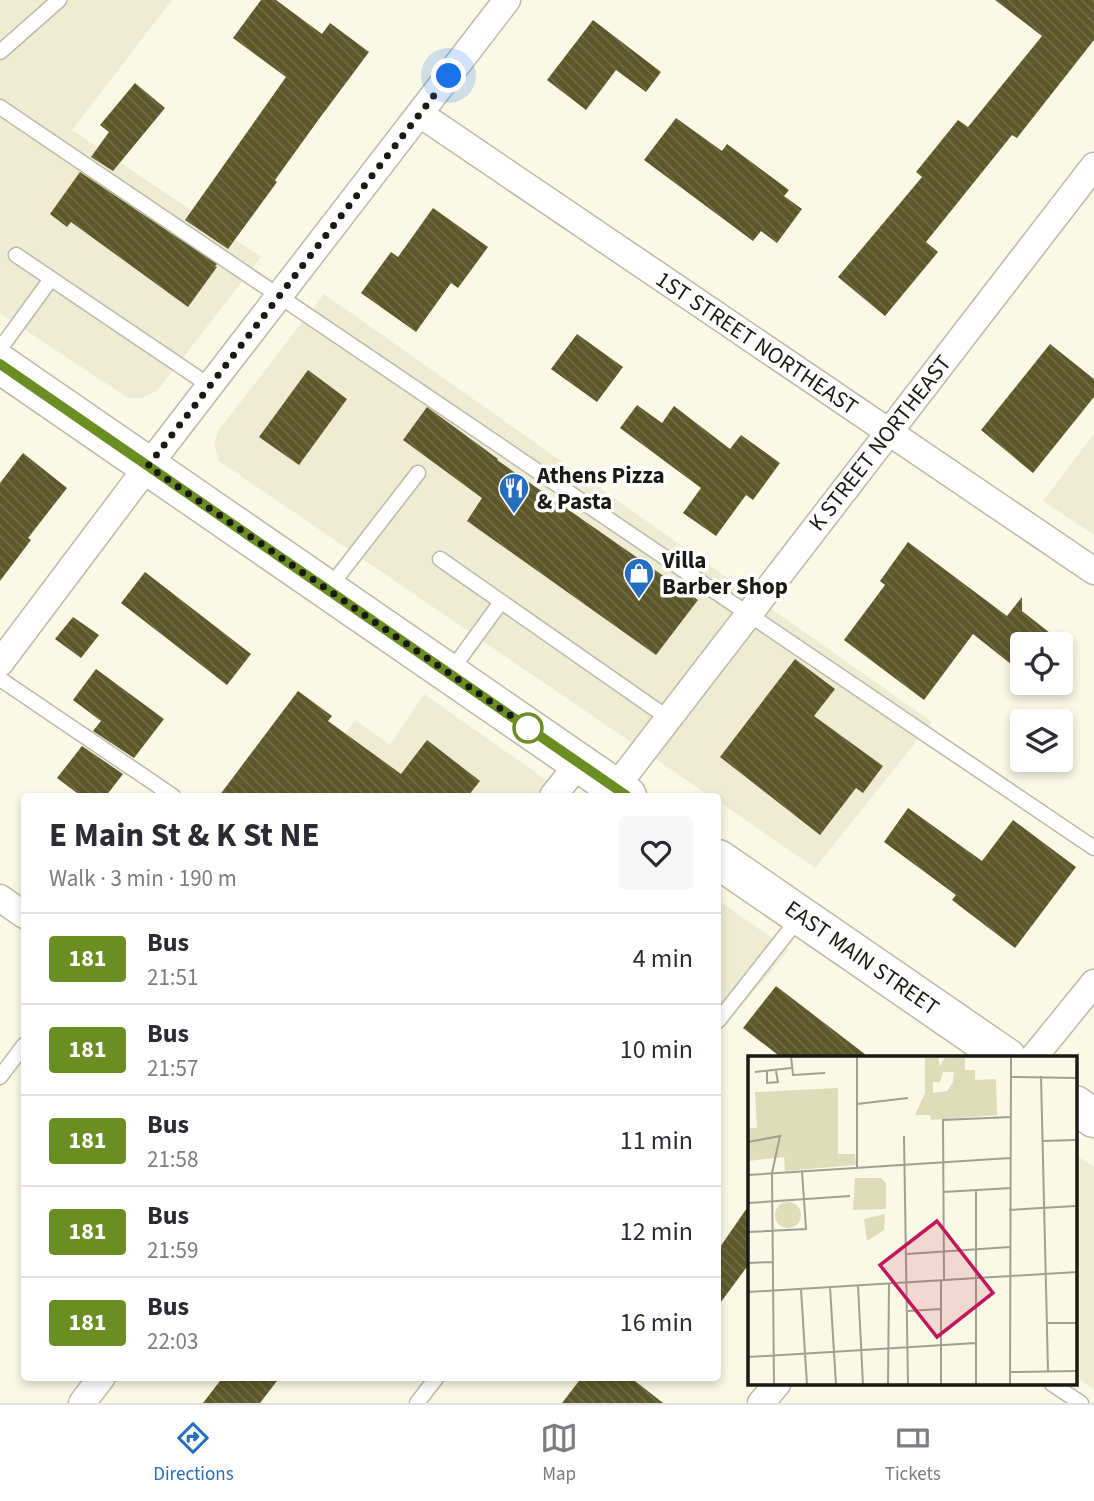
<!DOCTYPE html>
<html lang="en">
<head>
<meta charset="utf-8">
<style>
  :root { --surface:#fff; --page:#f7f7f7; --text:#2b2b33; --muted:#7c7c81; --line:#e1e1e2; --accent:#266fbf }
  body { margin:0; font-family:"Source Sans 3",sans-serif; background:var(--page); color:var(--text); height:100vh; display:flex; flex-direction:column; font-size:26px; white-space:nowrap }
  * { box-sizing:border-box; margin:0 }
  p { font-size:23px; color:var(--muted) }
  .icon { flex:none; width:38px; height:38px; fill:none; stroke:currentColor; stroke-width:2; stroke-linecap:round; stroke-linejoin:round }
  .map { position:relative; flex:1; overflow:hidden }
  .details { position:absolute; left:21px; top:793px; width:700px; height:588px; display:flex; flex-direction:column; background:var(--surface); border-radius:7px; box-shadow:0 4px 10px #0003 }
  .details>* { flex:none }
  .badge { padding:0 14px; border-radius:5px; font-size:24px; line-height:46px }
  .tools { position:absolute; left:1010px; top:632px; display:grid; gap:14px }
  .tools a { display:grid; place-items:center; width:63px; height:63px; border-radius:7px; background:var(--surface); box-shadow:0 4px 10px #0003; font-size:35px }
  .you { position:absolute; width:35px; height:35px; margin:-18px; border:5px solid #fff; border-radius:50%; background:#1a73e8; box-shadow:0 0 0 10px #1a73e833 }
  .map>.badge { position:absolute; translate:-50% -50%; box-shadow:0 0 0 4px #fff }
  .round { display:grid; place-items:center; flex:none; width:74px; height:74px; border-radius:7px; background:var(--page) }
  .summary { display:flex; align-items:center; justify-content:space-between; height:119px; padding:0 28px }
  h1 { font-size:33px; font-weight:700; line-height:52px }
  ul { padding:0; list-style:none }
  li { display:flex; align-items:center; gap:21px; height:91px; padding:0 28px; border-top:2px solid var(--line) }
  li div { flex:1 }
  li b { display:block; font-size:26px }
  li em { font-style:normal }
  li .badge { min-width:77px; font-weight:700; text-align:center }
  .tab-bar { display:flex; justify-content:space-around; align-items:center; height:98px; border-top:2px solid var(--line); background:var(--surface); font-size:19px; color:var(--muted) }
  .tab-bar a { display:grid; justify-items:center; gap:4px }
  .tab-bar .active { color:var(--accent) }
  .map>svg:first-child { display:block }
</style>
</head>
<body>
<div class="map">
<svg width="1094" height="1403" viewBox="0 0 1094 1403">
  <defs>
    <pattern id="building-back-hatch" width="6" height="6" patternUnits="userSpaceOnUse" patternTransform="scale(1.75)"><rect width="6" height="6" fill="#5d582a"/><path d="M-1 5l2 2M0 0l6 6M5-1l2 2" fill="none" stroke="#706c46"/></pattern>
  </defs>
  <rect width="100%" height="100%" fill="#faf9e6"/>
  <!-- built -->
  <g fill="#eeecd2">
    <path d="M0 0H172L72 130 261 257 157 391 142 398H128L0 313Z"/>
    <path d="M324 294 932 722 815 868 718 801V796H710L219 461 214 445 218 431Z"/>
    <path d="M1094 434V535L1043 501Z"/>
    <path d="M424 694 569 796H297L355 720 390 745Z"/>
    <path d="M718 900 789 950 718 1034Z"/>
    <path d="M1075 1155 1094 1167V1390L1075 1376Z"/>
  </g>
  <!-- building -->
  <g fill="url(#building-back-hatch)">
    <path d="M261 0H276L322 34 330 23 369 52 319 119 275 180 277 182 228 249 185 220 286 77 233 38Z"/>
    <path d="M995 0H1094V40L1017 138 1012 135 926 242 938 252 885 316 838 277 922 177 916 172 958 120 968 127 1042 36Z"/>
    <path d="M593 20 661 72 646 92 616 70 586 110 547 80Z"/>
    <path d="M135 83 165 108 113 171 91 157 109 132 100 125Z"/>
    <path d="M676 118 722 151 727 144 789 190 784 196 802 209 777 243 761 231 753 241 644 160Z"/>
    <path d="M80 172 217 264 215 266 217 267 188 307 71 222 67 227 50 214Z"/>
    <path d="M433 208 488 247 458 288 451 283 416 332 361 293 391 252 398 257Z"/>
    <path d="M577 334 623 367 597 402 551 369Z"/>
    <path d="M1050 344 1094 379V397L1033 473 981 430Z"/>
    <path d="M308 370 347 399 299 465 259 437Z"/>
    <path d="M637 405 662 423 674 406 730 449 741 435 780 463 753 500 746 495 716 536 683 513 701 488 620 428Z"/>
    <path d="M427 407 498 459 497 460 698 600 656 655 467 521 482 498 403 440Z"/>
    <path d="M23 453 67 488 28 538 31 540 0 581V483Z"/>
    <path d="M908 542 1007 616 1022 597V611L1064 644H1022V673L973 634 924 700 844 640 885 585 880 581Z"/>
    <path d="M145 572 251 654 227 685 121 603Z"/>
    <path d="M73 617 99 635 81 658 55 639Z"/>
    <path d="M795 659 835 689 814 716 883 766 863 793 856 788 820 835 720 757Z"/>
    <path d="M96 669 164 719 134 758 93 731 101 721 73 700Z"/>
    <path d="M298 691 332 716 328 721 401 774 427 740 480 781 468 796H219Z"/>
    <path d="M82 746 123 774 106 796H81L57 778Z"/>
    <path d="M908 808 982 861 1013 820 1076 867 1015 948 952 900 956 895 884 842Z"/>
    <path d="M776 986 870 1058H782L743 1028Z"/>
    <path d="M749 1205V1264L718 1306V1250Z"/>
    <path d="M223 1377H280L260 1403H203Z"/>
    <path d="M582 1377H630L663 1403H562Z"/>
  </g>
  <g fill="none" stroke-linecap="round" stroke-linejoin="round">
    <!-- service casing -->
    <g stroke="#bcbba9" stroke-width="17">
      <g id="service">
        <path d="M0 52 59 0"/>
        <path d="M0 107C367 352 729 602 1094 848"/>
        <path d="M16 255 210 386"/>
        <path d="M0 349 51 279"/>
        <path d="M440 559 668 718"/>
        <path d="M329 588 418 473"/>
        <path d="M450 672 501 602"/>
        <path d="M0 679 173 796"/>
        <path d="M718 1021 799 918"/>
        <path d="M0 1077 24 1045"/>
        <path d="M1052 1384 1081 1403"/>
        <path d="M417 1403 437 1377"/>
      </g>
    </g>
    <!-- minor casing -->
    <g stroke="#bcbba9" stroke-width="29">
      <g id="minor">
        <path d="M420 114 1094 571"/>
        <path d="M0 663 148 466 507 0"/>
        <path d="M615 788 1094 166"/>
        <path d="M553 796 579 763"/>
        <path d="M0 898 24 915"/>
        <path d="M1033 1058 1094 983"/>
        <path d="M82 1403 102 1377"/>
        <path d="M761 1403 777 1384"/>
      </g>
    </g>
    <!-- secondary casing -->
    <g stroke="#bcbba9" stroke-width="41">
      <g id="secondary">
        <path d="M0 364 627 796"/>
        <path d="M718 859 1007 1058"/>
        <path d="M1075 1105 1094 1118"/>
      </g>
    </g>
    <!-- service -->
    <use href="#service" stroke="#fff" stroke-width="14"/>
    <!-- minor -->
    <use href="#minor" stroke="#fff" stroke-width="26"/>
    <!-- secondary -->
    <use href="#secondary" stroke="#fff" stroke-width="38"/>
  </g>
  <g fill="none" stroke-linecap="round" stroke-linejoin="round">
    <!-- line casing -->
    <g stroke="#fff" stroke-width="16">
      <path id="line" d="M0 364 627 796"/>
    </g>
    <!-- line -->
    <use href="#line" stroke="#6b8e23" stroke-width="10"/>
    <!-- walk -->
    <path stroke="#1a1913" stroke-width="7" stroke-dasharray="0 12.6" d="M449 76 148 466 536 733 528 728"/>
  </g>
  <!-- icons -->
  <defs>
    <g id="restaurant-pin" transform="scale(1.575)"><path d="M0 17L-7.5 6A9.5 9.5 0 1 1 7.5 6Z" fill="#266fbf" stroke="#fff"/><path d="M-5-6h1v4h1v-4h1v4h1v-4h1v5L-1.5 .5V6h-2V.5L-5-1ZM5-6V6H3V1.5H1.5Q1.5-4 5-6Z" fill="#fff"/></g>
    <g id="shop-pin" transform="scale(1.575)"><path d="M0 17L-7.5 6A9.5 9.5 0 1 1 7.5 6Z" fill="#266fbf" stroke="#fff"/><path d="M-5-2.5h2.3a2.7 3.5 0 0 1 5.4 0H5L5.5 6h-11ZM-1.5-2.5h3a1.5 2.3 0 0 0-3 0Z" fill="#fff"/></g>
  </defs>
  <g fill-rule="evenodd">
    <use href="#restaurant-pin" x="514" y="488"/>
    <use href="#shop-pin" x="639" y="573"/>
  </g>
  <!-- markers -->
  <circle fill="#fff" stroke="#6b8e23" stroke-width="3.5" cx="528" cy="728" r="14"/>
  <g text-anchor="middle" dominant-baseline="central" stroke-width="7" stroke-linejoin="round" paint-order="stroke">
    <!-- street labels -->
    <g font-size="23" fill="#1a1913" stroke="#fff">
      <text transform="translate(757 343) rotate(34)">1ST STREET NORTHEAST</text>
      <text transform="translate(880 443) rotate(-52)">K STREET NORTHEAST</text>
      <text transform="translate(862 958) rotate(35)">EAST MAIN STREET</text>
    </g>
    <!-- poi labels -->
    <g font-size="23" font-weight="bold" fill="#1a1913" stroke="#fff" text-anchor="start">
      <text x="537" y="475">Athens Pizza<tspan x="537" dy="26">&amp; Pasta</tspan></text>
      <text x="662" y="560">Villa<tspan x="662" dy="26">Barber Shop</tspan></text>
    </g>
  </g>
  <!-- overview -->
  <g transform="translate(748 1056)">
    <rect width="329" height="329" fill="#faf9e6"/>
    <path d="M177 0H190L192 10 198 0H217V14H227V24L248 23 249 59 183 64 182 59H167L177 37ZM195 16H206L205 26 199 35 185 37V26H192ZM90 32V98H107L108 109 37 115 36 101 0 105V72H9L7 36ZM107 122H133L138 127V153L105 154ZM27 159a13 13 0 1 1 26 0a13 13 0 1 1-26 0ZM137 158 136 174 119 185 116 163Z" fill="#dfdcba" fill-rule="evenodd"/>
    <path fill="none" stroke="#a09f92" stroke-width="2" d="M43 0 45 19 77 17M109 0V112M19 15V27L30 26 28 15M7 16 43 12M293 20 300 315M264 21 329 22M109 48 160 42M156 80 160 329M294 85 327 84M0 86 32 80 24 117 26 329M0 119 262 102M195 136 263 132M0 147 102 140M261 154 327 150M0 176 58 173 54 115M159 198 262 191M0 207 25 206M329 216V10M196 224 195 64 263 61M193 225V329M110 229 115 329M82 231 88 329M53 233 59 329M0 236 329 216M160 255 193 253M300 267H329M0 301 228 287M262 316 329 315M140 329 141 228M228 329V134M262 329 263 0"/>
    <path fill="#c2185b" fill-opacity="0.15" stroke="#c2185b" stroke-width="3.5" d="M189 165 245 237 189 281 132 209Z"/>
    <rect width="329" height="329" fill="none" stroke="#1a1913" stroke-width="3.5"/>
  </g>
</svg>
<div class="tools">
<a><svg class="icon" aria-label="locate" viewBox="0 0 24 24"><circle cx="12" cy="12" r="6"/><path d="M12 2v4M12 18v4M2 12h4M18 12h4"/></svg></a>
<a><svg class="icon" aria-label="layers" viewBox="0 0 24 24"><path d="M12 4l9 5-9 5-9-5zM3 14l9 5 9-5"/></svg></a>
</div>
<div class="you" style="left:449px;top:76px"></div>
<section class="details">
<div class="summary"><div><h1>E Main St &amp; K St NE</h1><p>Walk · 3 min · 190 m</p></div><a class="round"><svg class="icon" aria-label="heart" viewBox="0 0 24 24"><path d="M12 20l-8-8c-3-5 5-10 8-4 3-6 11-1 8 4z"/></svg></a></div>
<ul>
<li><span class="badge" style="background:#6b8e23;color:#fff">181</span><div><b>Bus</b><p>21:51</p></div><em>4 min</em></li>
<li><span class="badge" style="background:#6b8e23;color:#fff">181</span><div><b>Bus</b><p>21:57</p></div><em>10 min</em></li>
<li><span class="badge" style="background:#6b8e23;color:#fff">181</span><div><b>Bus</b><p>21:58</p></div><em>11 min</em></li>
<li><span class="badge" style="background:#6b8e23;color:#fff">181</span><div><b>Bus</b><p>21:59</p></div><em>12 min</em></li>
<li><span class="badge" style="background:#6b8e23;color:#fff">181</span><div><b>Bus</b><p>22:03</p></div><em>16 min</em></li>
</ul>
</section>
</div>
<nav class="tab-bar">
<a class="active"><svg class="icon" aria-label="directions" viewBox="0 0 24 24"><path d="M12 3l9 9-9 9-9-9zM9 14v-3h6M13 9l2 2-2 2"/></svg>Directions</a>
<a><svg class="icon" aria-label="map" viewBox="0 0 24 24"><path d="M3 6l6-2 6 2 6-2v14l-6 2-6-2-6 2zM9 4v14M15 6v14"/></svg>Map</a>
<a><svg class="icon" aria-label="tickets" viewBox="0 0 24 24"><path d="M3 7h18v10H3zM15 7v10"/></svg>Tickets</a>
</nav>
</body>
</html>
